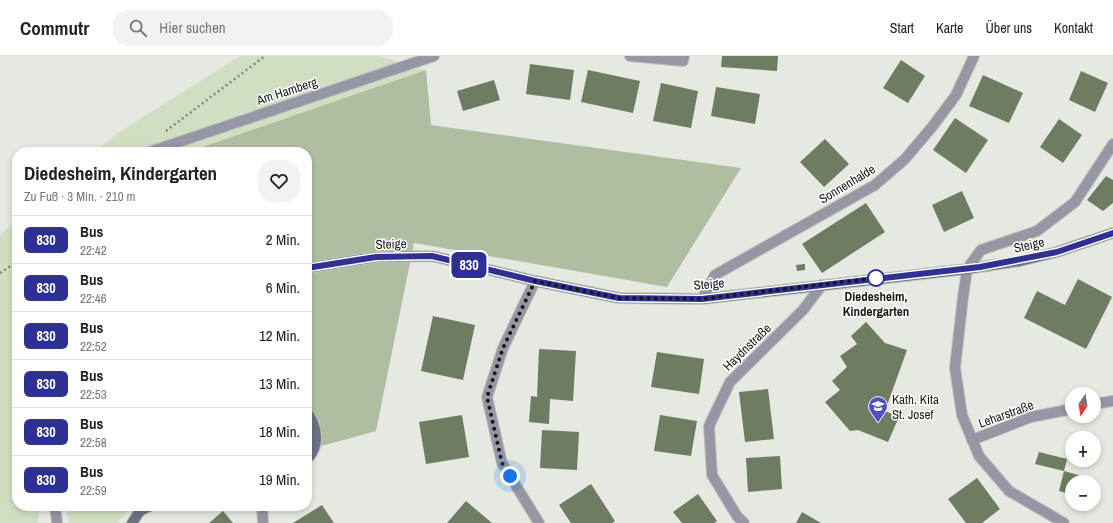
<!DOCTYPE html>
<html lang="de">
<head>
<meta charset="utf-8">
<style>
  :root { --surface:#fff; --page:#f2f2f2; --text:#222; --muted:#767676; --line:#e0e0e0 }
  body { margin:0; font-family:"Archivo Narrow",sans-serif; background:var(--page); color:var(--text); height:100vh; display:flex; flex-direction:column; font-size:15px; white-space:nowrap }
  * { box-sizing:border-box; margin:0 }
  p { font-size:13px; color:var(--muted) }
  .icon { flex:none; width:22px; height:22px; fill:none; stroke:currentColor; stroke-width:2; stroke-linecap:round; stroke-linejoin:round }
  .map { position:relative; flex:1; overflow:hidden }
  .side { position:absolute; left:12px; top:91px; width:300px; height:364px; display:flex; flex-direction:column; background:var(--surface); border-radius:16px; box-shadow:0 2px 6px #0003 }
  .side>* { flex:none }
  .badge { padding:0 8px; border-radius:6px; font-size:14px; line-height:26px }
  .needle { width:26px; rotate:192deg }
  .fabs { position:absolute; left:1065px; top:331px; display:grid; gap:8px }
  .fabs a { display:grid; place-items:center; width:36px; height:36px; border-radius:50%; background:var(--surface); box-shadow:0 2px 6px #0003; font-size:20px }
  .you { position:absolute; width:20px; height:20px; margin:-10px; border:3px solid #fff; border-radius:50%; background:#1a73e8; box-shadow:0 0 0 6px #1a73e833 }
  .map>.badge { position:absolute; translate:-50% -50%; box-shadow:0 0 0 2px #fff }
  .round { display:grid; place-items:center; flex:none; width:42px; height:42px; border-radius:16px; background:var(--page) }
  .headline { display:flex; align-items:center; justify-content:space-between; height:68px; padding:0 12px }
  h1 { font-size:19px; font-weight:700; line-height:30px }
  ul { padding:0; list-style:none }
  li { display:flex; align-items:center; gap:12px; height:48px; padding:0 12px; border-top:1px solid var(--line) }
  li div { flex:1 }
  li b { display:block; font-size:15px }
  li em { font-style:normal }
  li .badge { min-width:44px; font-weight:700; text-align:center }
  header { display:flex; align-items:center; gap:24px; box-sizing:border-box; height:56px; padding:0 20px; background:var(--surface); border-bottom:1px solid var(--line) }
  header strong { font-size:19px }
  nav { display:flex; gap:22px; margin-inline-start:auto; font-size:14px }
  .search { width:280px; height:36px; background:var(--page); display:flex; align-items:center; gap:10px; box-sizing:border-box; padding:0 14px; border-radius:16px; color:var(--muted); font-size:15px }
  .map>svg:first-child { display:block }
</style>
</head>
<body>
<header>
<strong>Commutr</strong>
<div class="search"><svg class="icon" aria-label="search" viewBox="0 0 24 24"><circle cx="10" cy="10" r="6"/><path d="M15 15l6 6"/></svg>Hier suchen</div>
<nav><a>Start</a><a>Karte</a><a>Über uns</a><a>Kontakt</a></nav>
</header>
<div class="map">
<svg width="1113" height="467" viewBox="0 0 1113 467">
  <rect width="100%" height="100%" fill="#e5e9e2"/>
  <!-- green -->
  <g fill="#d0dfc2">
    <path d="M240 0H378L426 14 188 96H95L116 78Z"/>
    <path d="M17 164V450H39L38 467H0V179Z"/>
    <path d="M66 450H132L117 467H69Z"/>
  </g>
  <!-- forest -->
  <path fill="#afbea1" d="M426 14 431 69 741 112 667 231 414 187 376 375 307 394V96H188Z"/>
  <!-- building -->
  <g fill="#6e7c61">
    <path d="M722 0H778L777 15 721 11Z"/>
    <path d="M901 4 925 20 908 47 883 32Z"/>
    <path d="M530 8 574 14 570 44 526 38Z"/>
    <path d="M588 14 640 25 633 57 581 46Z"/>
    <path d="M1081 15 1108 27 1095 56 1069 44Z"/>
    <path d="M983 19 1023 37 1009 67 969 50Z"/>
    <path d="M494 24 500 44 463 55 457 35Z"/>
    <path d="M661 27 698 35 691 72 653 65Z"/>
    <path d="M716 31 760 38 755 68 711 60Z"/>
    <path d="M955 62 988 84 966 117 933 94Z"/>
    <path d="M1059 63 1082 79 1063 107 1040 91Z"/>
    <path d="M825 83 849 108 824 131 800 106Z"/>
    <path d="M1106 120 1113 124V147L1103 155 1087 144Z"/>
    <path d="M962 135 974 162 944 176 932 149Z"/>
    <path d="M866 147 885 176 822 217 802 188Z"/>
    <path d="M805 208V214L797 215 796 209Z"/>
    <path d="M1078 223 1112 241 1086 293 1024 262 1037 235 1065 249Z"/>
    <path d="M433 260 475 269 463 324 421 315Z"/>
    <path d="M866 266 885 287 907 294 885 355 899 361 888 386 858 374 850 375 825 346 840 334 832 325 847 311 840 300 857 288 851 280Z"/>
    <path d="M539 293 576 295 573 345 550 343 549 368 529 366 531 340 537 341Z"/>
    <path d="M657 296 704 303 699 338 651 331Z"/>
    <path d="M768 333 774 383 745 386 739 336Z"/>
    <path d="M462 359 469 401 426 408 419 366Z"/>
    <path d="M660 359 697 365 691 400 654 395Z"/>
    <path d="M542 374 579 376 577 414 540 412Z"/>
    <path d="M1039 396 1067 403 1064 415 1035 408Z"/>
    <path d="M780 400 782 433 748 436 746 402Z"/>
    <path d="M1064 415 1089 422 1088 426H1072V439L1059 435Z"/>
    <path d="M977 422 1000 453 982 467H966L948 443Z"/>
    <path d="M591 428 615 465 612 467H571L559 449Z"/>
    <path d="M698 438 717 465 714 467H682L673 456Z"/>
    <path d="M466 445 492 467H447Z"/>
    <path d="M322 449 334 467H293Z"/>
    <path d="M223 455 233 467H209Z"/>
    <path d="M802 456 821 467H796Z"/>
  </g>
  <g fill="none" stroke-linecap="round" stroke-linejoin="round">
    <!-- street casing -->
    <g stroke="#c0c3bd" stroke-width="12">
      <g id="street">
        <path d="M630 0 683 5 684 0"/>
        <path d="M149 96 434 0"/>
        <path d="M535 225 503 292 487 341 502 407 539 467"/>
        <path d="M702 243 715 219 875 129 905 103 932 71 956 39 974 0"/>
        <path d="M1094 348 1113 345"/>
        <path d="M972 384 1031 361 1072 353"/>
        <path d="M55 450 57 467"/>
        <path d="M262 450 263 467"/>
        <path d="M744 467 737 460 712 419 709 370 730 326 803 254 822 229"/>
        <path d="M1064 467 1009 435 979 400 962 359 955 312 963 241 967 213 981 194 1037 175 1075 146 1113 88"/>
      </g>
    </g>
    <!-- secondary casing -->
    <g stroke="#c0c3bd" stroke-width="12">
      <g id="secondary">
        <path d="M307 212 376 201 432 200 535 225 619 242 702 243 967 213 1020 205 1057 196 1113 177"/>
        <path d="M307 356C317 370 321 390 307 403"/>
        <path d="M132 467 140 455 150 450"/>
      </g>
    </g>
    <!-- path -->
    <g stroke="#828580" stroke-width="2.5" stroke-dasharray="2 3" stroke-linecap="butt">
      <path d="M166 75 265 0"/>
      <path d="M0 217 17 206"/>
    </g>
    <!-- street -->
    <use href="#street" stroke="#9597a5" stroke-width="10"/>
    <!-- secondary -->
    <use href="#secondary" stroke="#6d7184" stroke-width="10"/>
  </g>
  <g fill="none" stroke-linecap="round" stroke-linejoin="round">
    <!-- line casing -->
    <g stroke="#fff" stroke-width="9">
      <path id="line" d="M307 212 376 201 432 200 535 225 619 242 702 243 980 211 1057 196 1113 177"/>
    </g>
    <!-- line -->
    <use href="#line" stroke="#2e3192" stroke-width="6"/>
    <!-- walk -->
    <path stroke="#161815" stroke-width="4" stroke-dasharray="0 7.2" d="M510 420 502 407 487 341 503 292 535 225 619 242 702 243 876 222"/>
  </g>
  <!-- icons -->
  <defs>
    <g id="school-pin" transform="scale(1)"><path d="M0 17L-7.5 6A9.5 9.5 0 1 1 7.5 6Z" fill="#4c4fc5" stroke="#fff"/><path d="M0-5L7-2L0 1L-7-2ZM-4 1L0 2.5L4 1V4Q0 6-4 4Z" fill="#fff"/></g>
  </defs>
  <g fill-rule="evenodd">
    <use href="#school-pin" x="878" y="350"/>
  </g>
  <!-- markers -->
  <circle fill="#fff" stroke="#2e3192" stroke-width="2" cx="876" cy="222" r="8"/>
  <g text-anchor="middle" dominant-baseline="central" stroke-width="3" stroke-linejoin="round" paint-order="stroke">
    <!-- street labels -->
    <g font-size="13" fill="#161815" stroke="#fff">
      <text transform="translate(287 35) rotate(-18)">Am Hamberg</text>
      <text transform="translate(847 128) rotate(-31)">Sonnenhalde</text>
      <text transform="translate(391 188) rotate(-2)">Steige</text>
      <text transform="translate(1029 189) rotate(-13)">Steige</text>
      <text transform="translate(709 228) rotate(-5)">Steige</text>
      <text transform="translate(747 291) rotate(-44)">Haydnstraße</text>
      <text transform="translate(1006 358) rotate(-20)">Leharstraße</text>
    </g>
    <!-- stop labels -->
    <g font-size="13" font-weight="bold" fill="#161815" stroke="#fff">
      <text x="876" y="240">Diedesheim,<tspan x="876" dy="15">Kindergarten</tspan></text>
    </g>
    <!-- poi labels -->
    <g font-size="13" fill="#161815" stroke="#fff" text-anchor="start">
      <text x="892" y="343">Kath. Kita<tspan x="892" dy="15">St. Josef</tspan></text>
    </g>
  </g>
</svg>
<div class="fabs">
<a><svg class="needle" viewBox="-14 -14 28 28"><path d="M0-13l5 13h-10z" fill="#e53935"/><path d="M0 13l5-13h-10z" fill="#767676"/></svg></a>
<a>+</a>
<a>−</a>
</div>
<div class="you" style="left:510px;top:420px"></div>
<b class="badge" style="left:469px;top:209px;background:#2e3192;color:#fff">830</b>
<section class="side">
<div class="headline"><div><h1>Diedesheim, Kindergarten</h1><p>Zu Fuß · 3 Min. · 210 m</p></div><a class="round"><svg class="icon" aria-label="heart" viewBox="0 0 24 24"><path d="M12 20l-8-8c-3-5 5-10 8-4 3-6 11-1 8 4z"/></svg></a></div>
<ul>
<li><span class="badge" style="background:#2e3192;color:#fff">830</span><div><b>Bus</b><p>22:42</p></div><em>2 Min.</em></li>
<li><span class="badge" style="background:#2e3192;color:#fff">830</span><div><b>Bus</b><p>22:46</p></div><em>6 Min.</em></li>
<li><span class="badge" style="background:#2e3192;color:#fff">830</span><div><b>Bus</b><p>22:52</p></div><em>12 Min.</em></li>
<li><span class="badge" style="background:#2e3192;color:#fff">830</span><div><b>Bus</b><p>22:53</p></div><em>13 Min.</em></li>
<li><span class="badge" style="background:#2e3192;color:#fff">830</span><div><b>Bus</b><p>22:58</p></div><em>18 Min.</em></li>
<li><span class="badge" style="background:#2e3192;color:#fff">830</span><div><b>Bus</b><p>22:59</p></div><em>19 Min.</em></li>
</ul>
</section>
</div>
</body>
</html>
